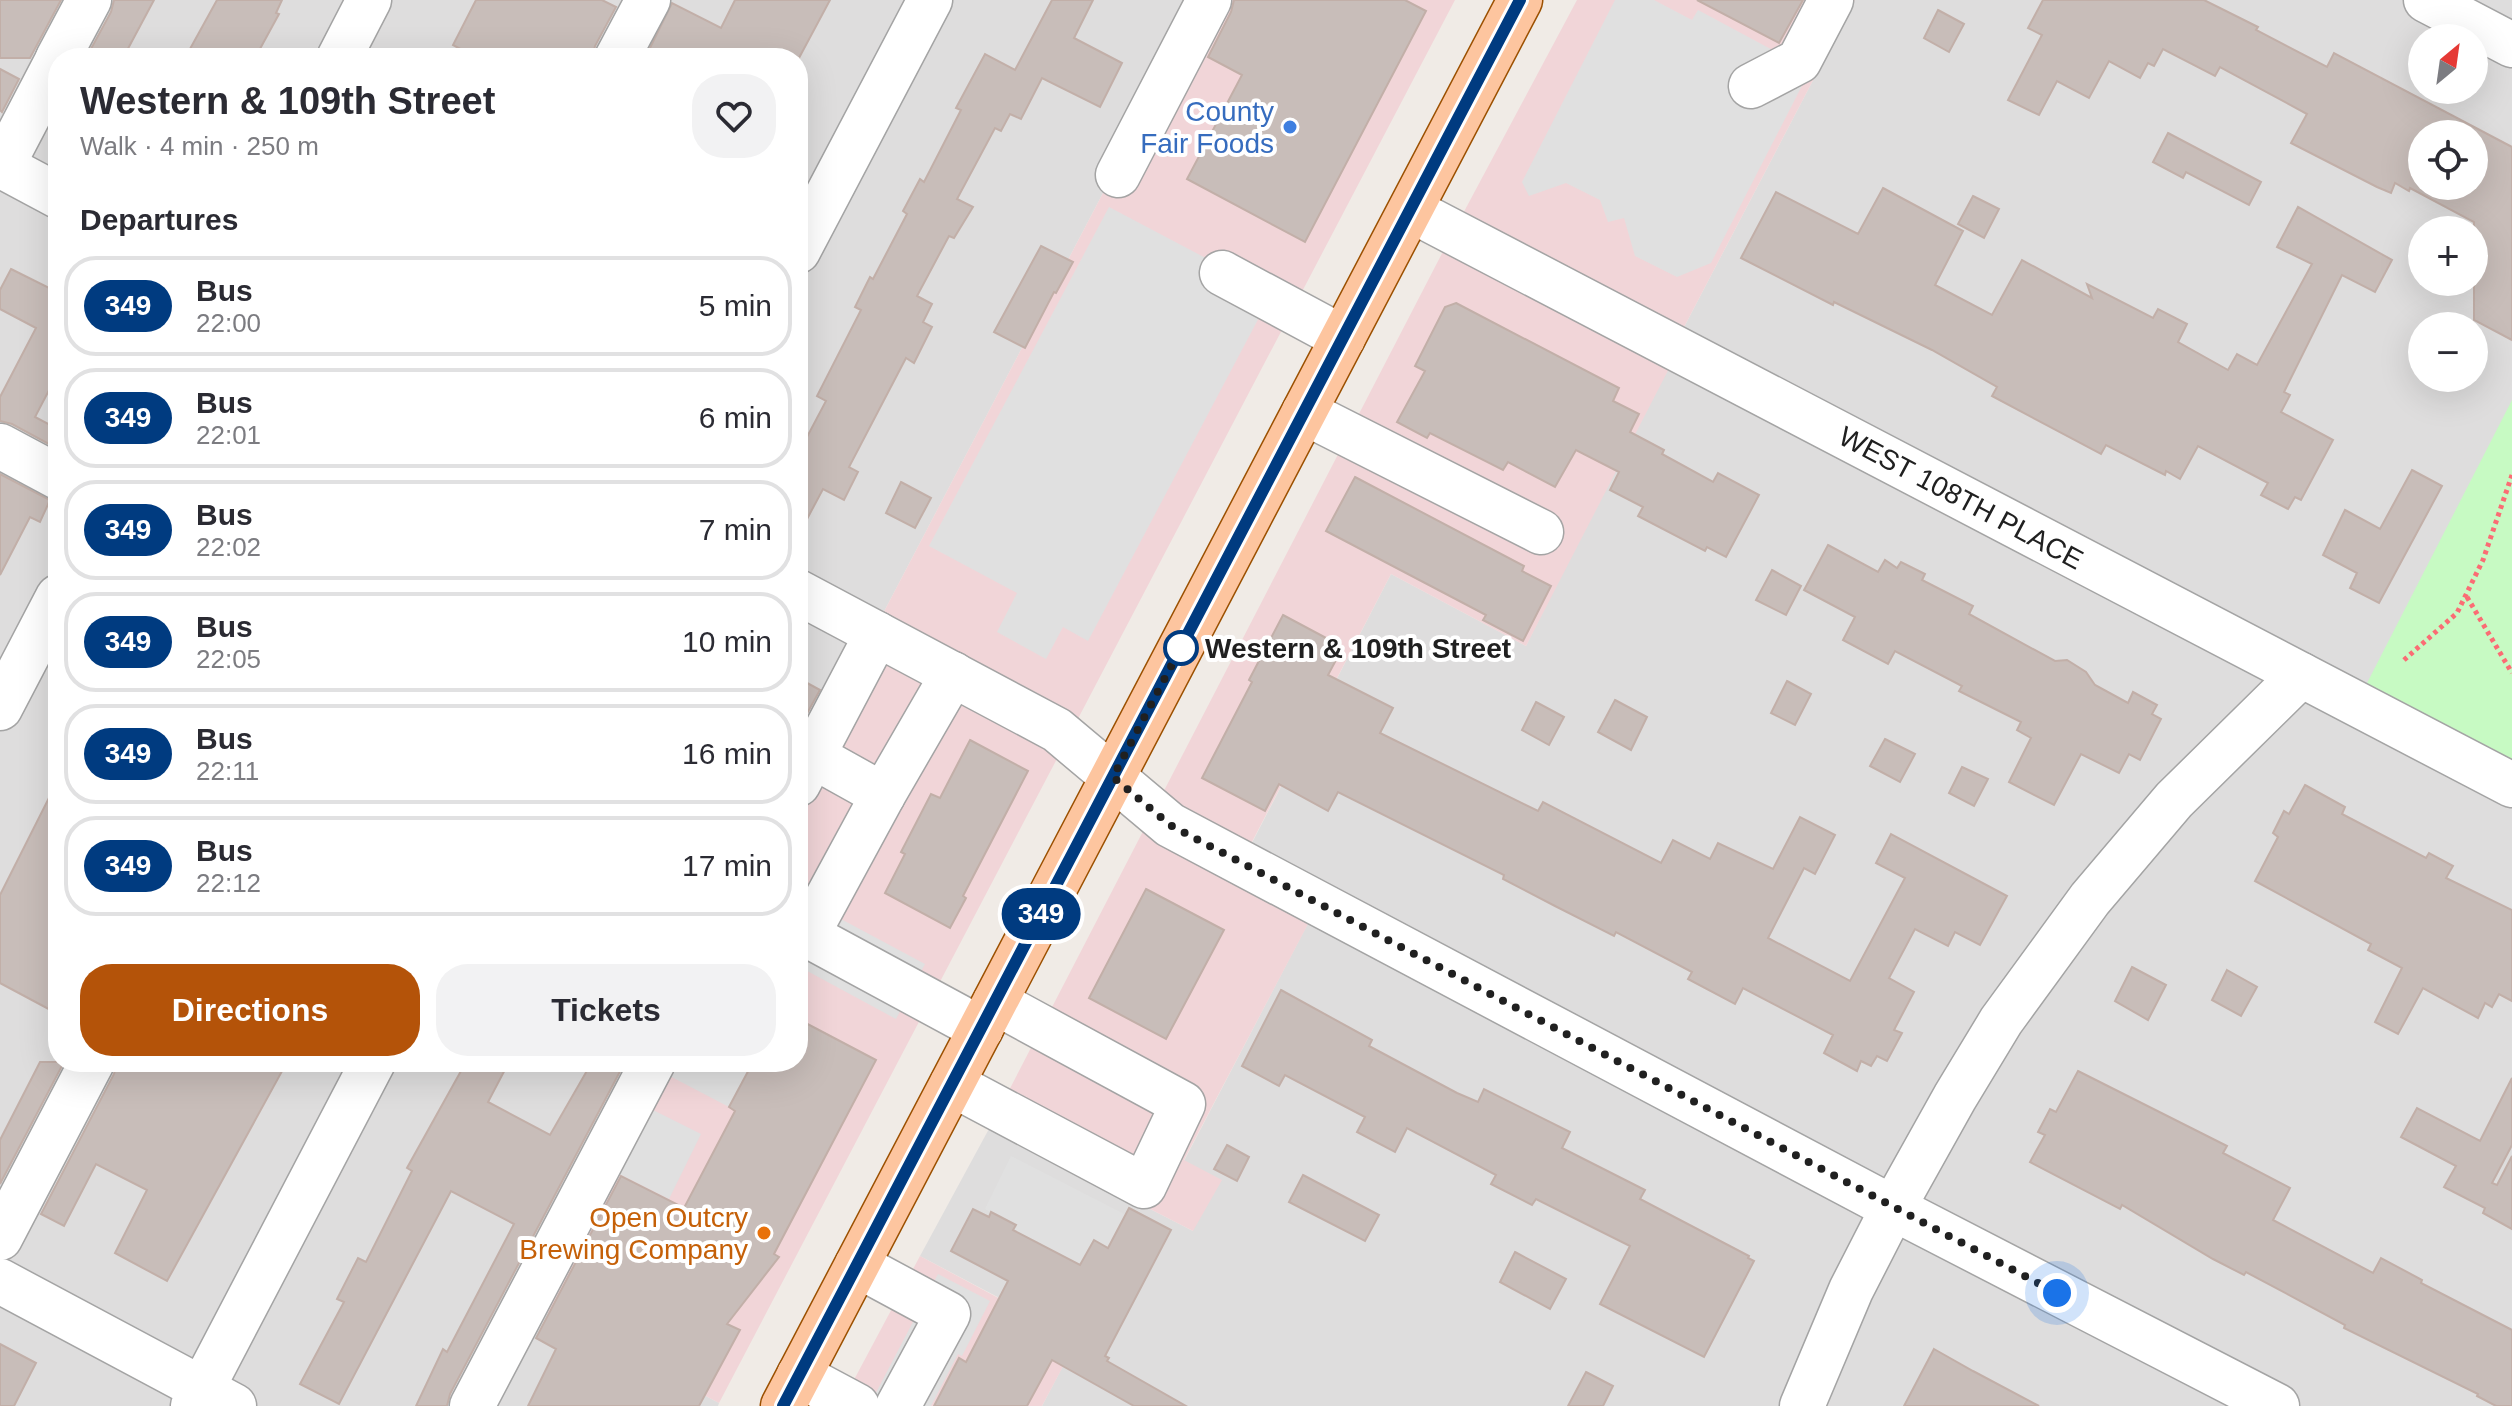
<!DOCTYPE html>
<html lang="en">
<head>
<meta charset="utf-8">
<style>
  :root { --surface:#fff; --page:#f2f2f3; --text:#2b2b33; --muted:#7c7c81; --line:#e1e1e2; --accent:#b45309 }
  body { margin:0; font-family:Helvetica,sans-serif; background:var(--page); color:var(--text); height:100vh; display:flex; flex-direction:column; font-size:30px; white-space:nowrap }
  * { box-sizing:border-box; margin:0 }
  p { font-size:26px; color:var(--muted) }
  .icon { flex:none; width:44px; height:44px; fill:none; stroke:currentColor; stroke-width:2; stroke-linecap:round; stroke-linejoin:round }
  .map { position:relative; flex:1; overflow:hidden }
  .panel { position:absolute; left:48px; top:48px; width:760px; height:1024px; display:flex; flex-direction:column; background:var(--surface); border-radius:32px; box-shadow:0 8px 32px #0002 }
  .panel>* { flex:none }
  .badge { padding:0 16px; border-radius:26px; font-size:28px; line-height:52px }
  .needle { width:52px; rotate:29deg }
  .fabs { position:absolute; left:2408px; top:24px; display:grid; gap:16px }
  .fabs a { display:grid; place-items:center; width:80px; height:80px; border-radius:50%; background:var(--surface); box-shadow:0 8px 32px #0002; font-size:40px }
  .you { position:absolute; width:40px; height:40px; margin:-20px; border:6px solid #fff; border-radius:50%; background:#1a73e8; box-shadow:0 0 0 12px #1a73e833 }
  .map>.badge { position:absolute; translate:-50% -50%; box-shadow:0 0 0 4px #fff }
  h2 { padding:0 32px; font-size:30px; line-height:72px }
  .round { display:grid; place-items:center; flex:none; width:84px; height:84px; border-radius:32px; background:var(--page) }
  .overview { display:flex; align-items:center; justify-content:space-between; height:136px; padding:0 32px }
  h1 { font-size:38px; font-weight:700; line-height:60px }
  .button { display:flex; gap:16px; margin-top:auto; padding:16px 32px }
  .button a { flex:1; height:92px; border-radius:32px; background:var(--accent); color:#fff; font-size:32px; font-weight:700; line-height:92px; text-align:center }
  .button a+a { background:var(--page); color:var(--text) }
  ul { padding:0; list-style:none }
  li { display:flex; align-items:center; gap:24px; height:100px; margin:0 16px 12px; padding:0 16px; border:4px solid var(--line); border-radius:32px }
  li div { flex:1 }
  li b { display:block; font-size:30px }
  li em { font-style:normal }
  li .badge { min-width:88px; font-weight:700; text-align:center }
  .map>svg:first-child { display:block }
</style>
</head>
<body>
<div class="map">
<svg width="2512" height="1406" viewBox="0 0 2512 1406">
  <rect width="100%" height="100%" fill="#f0ebe6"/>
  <!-- residential -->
  <g fill="#dedddd" fill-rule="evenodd">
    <path d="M0 0H1204L798 776V58H58V1062H648L524 1300 719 1403 718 1406H0Z"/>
    <path d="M1855 0H2512V1406H1042L1077 1339 920 1256 990 1127 1193 1231 1184 1161 1317 906 1240 866 1391 574 1526 646 1671 352ZM2422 38H2474V90H2422ZM2422 134H2474V186H2422ZM2422 230H2474V282H2422ZM2422 326H2474V378H2422Z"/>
  </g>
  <!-- commercial -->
  <g fill="#f1d5d8">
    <path d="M1204 0H1455L719 1403 524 1300 648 1062H798V776Z"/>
    <path d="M1577 0H1855L1671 352 1676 355 1526 646 1391 574 1240 865 1318 905 1184 1160 1222 1180 1193 1231 990 1127 1451 236Z"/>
    <path d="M920 1256 1077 1340 1042 1406H840Z"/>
  </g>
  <!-- park -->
  <path fill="#c7fac3" d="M2512 400V761L2366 685Z"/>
  <!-- parking -->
  <g fill="#e0e0e0">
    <path d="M1615 0H1654L1692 20 1698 10 1810 70 1711 263 1677 277 1635 256 1624 218 1608 222 1600 200 1566 183 1529 196 1522 182Z"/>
    <path d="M1109 207 1272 293 1088 641 1063 627 1046 659 997 632 1017 593 929 546Z"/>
    <path d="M798 896 925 964 896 1019 798 966Z"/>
    <path d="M670 1062H753L729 1107 664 1073Z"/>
    <path d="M647 1107 701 1134 669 1199 615 1172Z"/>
    <path d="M1011 1156 1126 1215 1108 1248 1094 1240 1080 1265 1013 1230 1016 1225 985 1209Z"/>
    <path d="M938 1274 990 1301 962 1356 958 1354 931 1406H869Z"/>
  </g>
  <!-- building -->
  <g fill="#c8bdb9" stroke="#c2afa8" stroke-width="2" fill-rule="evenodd">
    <path d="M0 0H61L30 58H0Z"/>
    <path d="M114 0H154L123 58H86L111 12Z"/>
    <path d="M217 0H282L276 13 279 14 255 58H185Z"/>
    <path d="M476 0H602L616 7 595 46 592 58H477L453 45Z"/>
    <path d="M735 0H830L799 58H645L672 3 721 28Z"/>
    <path d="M1052 0H1093L1074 38 1122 63 1100 107 1042 78 1021 119 1010 114 1001 131 995 128 957 199 973 207 954 238 949 236 917 296 932 304 923 322 932 327 914 363 906 358 849 467 858 472 844 500 823 489 798 536V454L826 401 817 396 861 310 855 307 870 277 873 279 907 214 903 211 920 179 924 182 961 110 956 108 985 54 1015 70Z"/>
    <path d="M1234 0H1405L1426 11 1305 242 1187 179 1242 75 1208 57 1231 12Z"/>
    <path d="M1697 0H1803L1779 43Z"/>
    <path d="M2043 0H2204L2258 27 2256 30 2327 67 2334 53 2512 147V340L2474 320V222L2410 188 2409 191 2395 183 2391 193 2377 187 2291 143 2307 114 2220 67 2215 76 2163 49 2154 66 2148 63 2140 78 2109 61 2089 98 2057 81 2039 115 2008 100 2042 35 2028 28ZM2422 134H2474V186H2422Z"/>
    <path d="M1938 10 1964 24 1949 52 1924 38Z"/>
    <path d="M0 69 19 79 2 112 0 110Z"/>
    <path d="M2168 133 2261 182 2249 205 2186 172 2183 178 2153 162Z"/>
    <path d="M1883 188 1963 231 1935 285 1992 315 2022 260 2092 298 2087 284 2153 318 2158 309 2187 324 2178 342 2228 370 2237 354 2257 365 2312 264 2277 247 2298 207 2392 260 2375 292 2342 275 2284 392 2290 395 2281 412 2333 440 2301 500 2295 497 2288 509 2261 495 2268 483 2198 446 2180 479 2166 471 2165 475 2106 445 2101 454 1992 396 1997 387 1932 350 1834 302 1833 305 1741 258 1776 192 1858 234Z"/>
    <path d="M1973 196 1999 209 1984 238 1958 224Z"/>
    <path d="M1041 246 1073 262 1056 293 1054 292 1025 348 994 332Z"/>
    <path d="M11 269 55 291 58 285V373L35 417 58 429V449L12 424 0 421V397L36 328 0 309V290Z"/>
    <path d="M1456 303 1619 388 1613 401 1639 414 1630 432 1664 450 1662 454 1713 482 1718 473 1759 495 1726 557 1707 547 1705 551 1638 516 1643 507 1610 490 1619 472 1576 450 1555 487 1508 462 1503 470 1430 433 1427 438 1397 422 1425 371 1415 366 1445 307Z"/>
    <path d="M2412 470 2442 486 2379 603 2350 588 2357 573 2323 555 2345 510 2380 529Z"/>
    <path d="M0 474 50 500 40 522 30 517 0 575Z"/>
    <path d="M1355 477 1524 566 1522 571 1551 586 1523 641 1483 620 1486 615 1326 531Z"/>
    <path d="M901 482 931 498 915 528 886 513Z"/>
    <path d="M1828 545 1878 572 1885 560 1897 568 1901 562 1925 574 1922 580 1973 606 1969 614 2055 661 2067 660 2086 672 2095 685 2128 703 2133 692 2157 705 2152 714 2161 719 2140 760 2129 754 2119 773 2081 754 2054 805 2009 782 2031 738 2017 730 2021 722 1959 691 1962 686 1895 651 1888 664 1843 640 1855 617 1804 590Z"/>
    <path d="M1772 570 1801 586 1786 615 1756 600Z"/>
    <path d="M1283 615 1343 647 1328 675 1393 708 1380 733 1538 811 1543 802 1661 863 1673 840 1710 859 1718 843 1773 869 1800 817 1835 835 1815 874 1804 868 1768 938 1850 981 1905 878 1876 863 1891 834 2007 896 1980 945 1955 932 1948 946 1915 929 1889 978 1914 992 1894 1030 1902 1033 1887 1061 1877 1056 1871 1066 1861 1061 1857 1071 1824 1053 1833 1035 1743 988 1735 1004 1688 979 1692 972 1616 932 1614 936 1555 906 1503 879 1504 875 1338 792 1328 811 1279 784 1265 811 1202 778 1252 682 1249 680Z"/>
    <path d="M798 678 820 690 804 719 798 716Z"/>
    <path d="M1787 681 1811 694 1795 725 1771 713Z"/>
    <path d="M1615 700 1647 717 1631 750 1598 732Z"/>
    <path d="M1536 702 1564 717 1549 745 1522 730Z"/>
    <path d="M1885 739 1915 754 1900 782 1870 766Z"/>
    <path d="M970 740 1028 771 963 896 966 898 950 928 885 893 905 854 901 852 931 794 940 798Z"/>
    <path d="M1962 767 1988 779 1974 806 1949 793Z"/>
    <path d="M58 780V1014L0 983V895Z"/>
    <path d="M2305 785 2345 807 2342 814 2426 858 2429 853 2453 866 2446 878 2512 910V1001L2499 994 2492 1007 2485 1003 2478 1018 2423 988 2398 1034 2375 1022 2402 968 2368 950 2371 944 2255 881 2278 837 2273 833 2284 811 2289 814Z"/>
    <path d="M1146 889 1224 930 1166 1039 1089 998Z"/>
    <path d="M2132 967 2166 985 2148 1020 2115 1001Z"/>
    <path d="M2227 970 2257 987 2241 1016 2212 1000Z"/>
    <path d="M1281 990 1372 1040 1369 1046 1457 1093 1478 1102 1484 1089 1570 1132 1562 1148 1645 1190 1640 1199 1749 1256 1748 1258 1754 1261 1704 1357 1600 1304 1630 1246 1536 1199 1532 1205 1491 1184 1496 1175 1407 1128 1395 1152 1357 1132 1365 1117 1285 1075 1279 1086 1242 1066Z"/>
    <path d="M798 1019 876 1060 774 1254 779 1257 727 1324 740 1330 699 1406H528L556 1349 536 1338 621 1176 684 1208 735 1111 729 1107 753 1062H798Z"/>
    <path d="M40 1062H64L0 1184V1140Z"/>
    <path d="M117 1062H287L167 1281 115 1253 147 1190 96 1164 64 1226 41 1214 114 1074Z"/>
    <path d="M466 1062H509L488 1102 550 1135 592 1062H625L450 1394 447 1406H416L443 1349 447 1352 514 1224 451 1191 339 1404 300 1384 344 1302 337 1299 358 1258 366 1262 412 1171 407 1168Z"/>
    <path d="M2078 1071 2227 1146 2223 1153 2290 1188 2273 1220 2373 1273 2381 1258 2422 1280 2421 1283 2512 1330V1406H2496L2477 1396 2478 1394 2344 1328 2345 1325 2246 1272 2244 1275 2213 1259 2122 1205 2120 1209 2030 1162 2045 1135 2038 1132 2050 1109 2056 1112Z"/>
    <path d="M2512 1078V1145L2492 1183 2497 1185 2512 1156V1229L2483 1213 2485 1208 2444 1187 2456 1166 2401 1137 2417 1108 2480 1141Z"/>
    <path d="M1227 1145 1249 1157 1237 1181 1214 1169Z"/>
    <path d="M1303 1175 1379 1215 1365 1241 1289 1202Z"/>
    <path d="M1129 1208 1171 1230 1105 1356 1109 1358 1107 1361 1186 1406H1134L1052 1360 1027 1406H934L959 1358 966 1362 1008 1281 951 1251 973 1209 989 1217 991 1212 1016 1225 1013 1230 1080 1265 1094 1240 1108 1248Z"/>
    <path d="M1515 1252 1566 1279 1550 1309 1500 1282Z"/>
    <path d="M0 1344 36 1363 14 1406H0Z"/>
    <path d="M1934 1349 1973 1371 2039 1406H1904Z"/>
    <path d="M1586 1372 1613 1386 1603 1406H1568Z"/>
  </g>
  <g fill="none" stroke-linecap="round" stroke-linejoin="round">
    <!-- minor casing -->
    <g stroke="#a4a4a4" stroke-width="47">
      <g id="minor">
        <path d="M2426 0 2512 45"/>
        <path d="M58 58 89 0"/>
        <path d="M339 58 369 0"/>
        <path d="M617 58 648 0"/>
        <path d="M1751 86 1799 61 1831 0"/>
        <path d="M0 165 58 196"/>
        <path d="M2 166 58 59"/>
        <path d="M1118 175 1209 0"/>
        <path d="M1411 210 2512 785"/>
        <path d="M798 251 930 0"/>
        <path d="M1222 273 1343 338"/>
        <path d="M1304 412 1541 532"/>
        <path d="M0 446 58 477"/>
        <path d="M798 592 1057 730 1170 825 1893 1208 2277 1406"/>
        <path d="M0 708 58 597"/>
        <path d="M813 756 883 795 953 674"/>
        <path d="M798 784 877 634"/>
        <path d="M798 930 981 1029"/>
        <path d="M807 935 883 795"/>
        <path d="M952 1084 1144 1186 1183 1104 995 1002"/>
        <path d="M0 1238 92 1062"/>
        <path d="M857 1265 948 1314 898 1406"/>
        <path d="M0 1281 234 1406"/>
        <path d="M799 1375 857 1406"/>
        <path d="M193 1406 373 1062"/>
        <path d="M472 1406 653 1062"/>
        <path d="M1802 1406 1851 1290 1893 1208 1955 1097 2001 1021 2090 899 2174 800 2301 675"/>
      </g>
    </g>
    <!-- major casing -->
    <g stroke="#9b5000" stroke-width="47">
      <path id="major" d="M783 1406 1520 0"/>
    </g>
    <!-- path -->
    <g stroke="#fb6c74" stroke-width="5" stroke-dasharray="4 4" stroke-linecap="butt">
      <path d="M2467 597 2512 673"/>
      <path d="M2404 660 2457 613 2483 560 2512 475"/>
    </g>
    <!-- minor -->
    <use href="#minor" stroke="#fff" stroke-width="44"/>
    <!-- major -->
    <use href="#major" stroke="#fdc59f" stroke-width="44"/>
  </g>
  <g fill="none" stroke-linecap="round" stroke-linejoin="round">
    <!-- line casing -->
    <g stroke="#fff" stroke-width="18">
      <path id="line" d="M783 1406 1520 0"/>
    </g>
    <!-- line -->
    <use href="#line" stroke="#003b80" stroke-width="12"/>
    <!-- walk -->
    <path stroke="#202020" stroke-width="8" stroke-dasharray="0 14.4" d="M1181 648 1186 638 1113 777 1170 825 2057 1293"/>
  </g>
  <!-- markers -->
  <circle fill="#3f7fe0" stroke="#fff" stroke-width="3" cx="1290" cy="127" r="8"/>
  <circle fill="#fff" stroke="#003b80" stroke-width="4" cx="1181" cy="648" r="16"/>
  <circle fill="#e8710a" stroke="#fff" stroke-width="3" cx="764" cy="1233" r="8"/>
  <g text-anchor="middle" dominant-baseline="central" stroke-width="8" stroke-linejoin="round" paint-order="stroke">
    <!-- shop labels -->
    <g font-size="28" fill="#366cbe" stroke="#fff" text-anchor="end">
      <text x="1274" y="111">County<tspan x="1274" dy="32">Fair Foods</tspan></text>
    </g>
    <!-- street labels -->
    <g font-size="28" fill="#202020" stroke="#fff">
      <text transform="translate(1961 498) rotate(28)">WEST 108TH PLACE</text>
    </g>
    <!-- stop labels -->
    <g font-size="28" font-weight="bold" fill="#202020" stroke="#fff" text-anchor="start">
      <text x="1205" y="648">Western &amp; 109th Street</text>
    </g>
    <!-- food labels -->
    <g font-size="28" fill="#c56008" stroke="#fff" text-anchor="end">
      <text x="748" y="1217">Open Outcry<tspan x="748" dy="32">Brewing Company</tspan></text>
    </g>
  </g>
</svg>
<div class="fabs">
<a><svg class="needle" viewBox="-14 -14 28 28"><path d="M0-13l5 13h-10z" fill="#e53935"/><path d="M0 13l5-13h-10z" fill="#7c7c81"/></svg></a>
<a><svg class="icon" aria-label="locate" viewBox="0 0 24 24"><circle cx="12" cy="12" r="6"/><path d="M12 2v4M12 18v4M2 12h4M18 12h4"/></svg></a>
<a>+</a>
<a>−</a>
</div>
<div class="you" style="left:2057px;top:1293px"></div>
<b class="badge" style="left:1041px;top:914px;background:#003b80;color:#fff">349</b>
<section class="panel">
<div class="overview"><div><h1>Western &amp; 109th Street</h1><p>Walk · 4 min · 250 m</p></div><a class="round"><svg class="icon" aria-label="heart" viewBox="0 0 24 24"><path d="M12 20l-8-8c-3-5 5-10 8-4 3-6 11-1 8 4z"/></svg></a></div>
<h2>Departures</h2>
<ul>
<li><span class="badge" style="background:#003b80;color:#fff">349</span><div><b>Bus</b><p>22:00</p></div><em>5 min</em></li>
<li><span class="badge" style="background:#003b80;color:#fff">349</span><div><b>Bus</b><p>22:01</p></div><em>6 min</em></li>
<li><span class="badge" style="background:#003b80;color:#fff">349</span><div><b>Bus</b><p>22:02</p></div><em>7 min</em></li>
<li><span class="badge" style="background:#003b80;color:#fff">349</span><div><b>Bus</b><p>22:05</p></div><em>10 min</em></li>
<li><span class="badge" style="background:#003b80;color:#fff">349</span><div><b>Bus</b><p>22:11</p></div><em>16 min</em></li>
<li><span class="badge" style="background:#003b80;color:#fff">349</span><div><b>Bus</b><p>22:12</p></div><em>17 min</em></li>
</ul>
<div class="button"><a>Directions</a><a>Tickets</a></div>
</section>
</div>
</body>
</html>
